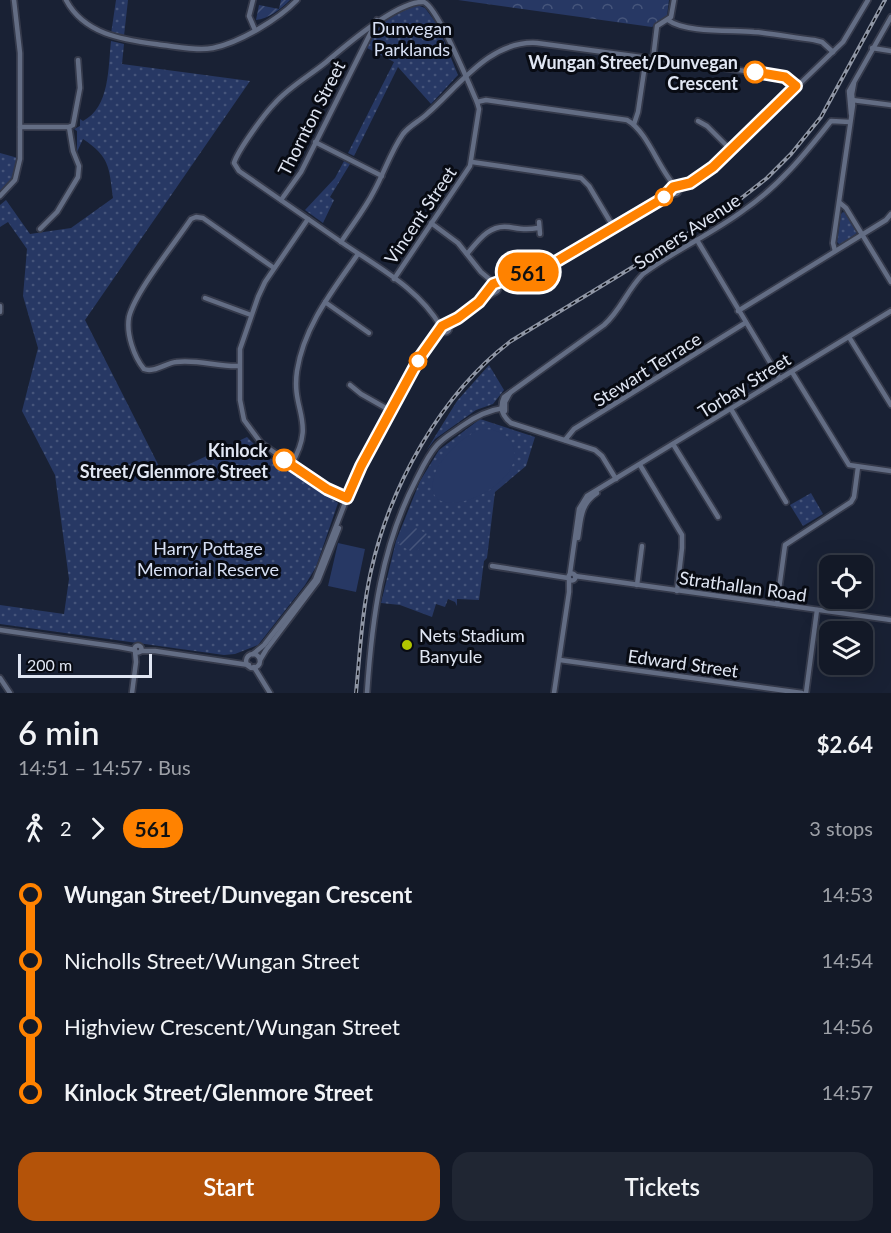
<!DOCTYPE html>
<html lang="en">
<head>
<meta charset="utf-8">
<style>
  :root { --surface:#131927; --page:#202633; --text:#f1f3f6; --muted:#9da0a7; --line:#323844; --accent:#b45309 }
  body { margin:0; font-family:Lato,sans-serif; background:var(--page); color:var(--text); height:100vh; display:flex; flex-direction:column; font-size:22px; white-space:nowrap }
  * { box-sizing:border-box; margin:0 }
  p { font-size:20px; color:var(--muted) }
  .icon { flex:none; width:33px; height:33px; fill:none; stroke:currentColor; stroke-width:2; stroke-linecap:round; stroke-linejoin:round }
  .map { position:relative; height:693px; overflow:hidden }
  .panel { display:flex; flex-direction:column; background:var(--surface); flex:1 }
  .panel>* { flex:none }
  .badge { padding:0 12px; border-radius:20px; font-size:21px; line-height:39px }
  .controls { position:absolute; left:819px; top:555px; display:grid; gap:12px }
  .controls a { display:grid; place-items:center; width:54px; height:54px; border-radius:12px; background:var(--surface); box-shadow:0 6px 24px #0002,0 0 0 2px var(--line); font-size:30px }
  .scale { position:absolute; left:18px; bottom:15px; width:134px; box-sizing:border-box; padding-left:6px; border:3px solid #e0e6f3; border-top:0; font-size:16px; line-height:21px; white-space:nowrap; color:#e0e6f3; -webkit-text-stroke:4px #080b13; paint-order:stroke }
  .map>.badge { position:absolute; translate:-50% -50%; box-shadow:0 0 0 3px #fff }
  .legs { display:flex; align-items:center; gap:9px; height:66px; padding:0 18px; font-size:20px }
  .legs p { margin-inline-start:auto }
  .headline { display:flex; align-items:center; justify-content:space-between; height:102px; padding:0 18px }
  h1 { font-size:33px; font-weight:600; line-height:45px }
  .primary-button { display:flex; gap:12px; margin-top:auto; padding:12px 18px }
  .primary-button a { flex:1; height:69px; border-radius:18px; background:var(--accent); color:#fff; font-size:24px; font-weight:600; line-height:69px; text-align:center }
  .primary-button a+a { background:var(--page); color:var(--text) }
  ul { padding:0 18px; list-style:none }
  li { display:flex; align-items:center; gap:21px; height:66px; font-size:22px }
  li i { display:grid; place-items:center; width:9px; height:100%; margin:0 8px; background:currentColor }
  li i::after { content:''; width:15px; height:15px; margin:-8px; border:4px solid; border-radius:50%; background:var(--surface) }
  li p { margin-inline-start:auto }
  li:first-child i { background:linear-gradient(#0000 50%,currentColor 0) }
  li:last-child i { background:linear-gradient(currentColor 50%,#0000 0) }
  .map>svg:first-child { display:block }
</style>
</head>
<body>
<div class="map">
<svg width="891" height="693" viewBox="0 0 891 693">
  <defs>
    <pattern id="grass-dots" width="8" height="8" patternUnits="userSpaceOnUse" patternTransform="scale(1.5)"><rect width="8" height="8" fill="#273864"/><path d="M2 2h.1M6 6h.1" fill="none" stroke="#46557b" stroke-width="1.8" stroke-linecap="round"/></pattern>
    <pattern id="forest-crowns" width="20" height="18" patternUnits="userSpaceOnUse" patternTransform="scale(1.5)"><rect width="20" height="18" fill="#273864"/><path d="M2 6a3 3 0 1 1 6 0M12 15a3 3 0 1 1 6 0" fill="none" stroke="#46557b"/></pattern>
    <pattern id="garden-furrows" width="10" height="10" patternUnits="userSpaceOnUse" patternTransform="scale(1.5)"><rect width="10" height="10" fill="#273864"/><path d="M-1 1l2-2M0 10L10 0M9 11l2-2" fill="none" stroke="#46557b"/></pattern>
  </defs>
  <rect width="100%" height="100%" fill="#192134"/>
  <!-- grass -->
  <g fill="url(#grass-dots)">
    <path d="M116 0H128L124 36 111 34Z"/>
    <path d="M417 5 425 8 437 24 458 75 431 104 398 67 354 156 348 153 394 62 367 48C379 24 388 11 417 5Z"/>
    <path d="M111 41 124 44 122 64 250 81 85 320 164 476 247 437 264 454 338 503 316 567 305 585 258 645 235 654 224 655 0 624V605L64 614 69 579 55 475 22 411 38 348 23 296 27 249 8 222 0 227V205L6 200 30 234 71 228 113 198C109 167 110 157 83 139L77 152V131L74 129 80 126V119L83 121C110 107 108 68 111 41Z"/>
    <path d="M0 153 18 158 12 180 0 193Z"/>
    <path d="M344 161 350 164 330 197 334 200 323 223 305 210 335 178Z"/>
    <path d="M843 212 846 213 857 233 840 245 837 242 841 214Z"/>
    <path d="M489 365 504 390 493 404 476 410 435 439 426 451 457 401Z"/>
    <path d="M480 419 535 437 526 466 495 492 487 558 484 561 479 600 457 599V606L455 602 448 599 445 607 436 604 432 617 400 605 381 603 396 541 420 481 439 450Z"/>
    <path d="M811 493 823 514 803 526 790 505Z"/>
  </g>
  <!-- forest -->
  <path fill="url(#forest-crowns)" d="M458 0H669L667 16 652 27Z"/>
  <!-- garden -->
  <g fill="url(#garden-furrows)">
    <path d="M281 0H290C281 9 268 19 256 20L259 5 279 9Z"/>
    <path d="M408 524 427 534 416 554 398 544Z"/>
  </g>
  <!-- pitch -->
  <g fill="#273864">
    <path d="M483 429C493 429 505 432 511 442 537 487 410 537 436 471 442 456 466 433 483 429Z"/>
    <path d="M338 543 365 549 356 592 328 586Z"/>
  </g>
  <g fill="none" stroke-linecap="round" stroke-linejoin="round">
    <!-- minor casing -->
    <g stroke="#353a4b" stroke-width="8">
      <g id="minor">
        <path d="M66 0C85 36 126 40 162 45 179 47 197 51 213 48 239 43 279 19 297 0"/>
        <path d="M253 0 249 16 255 30"/>
        <path d="M668 20C685 33 732 30 754 32 772 33 795 38 814 40L822 42 833 52"/>
        <path d="M872 48 891 51"/>
        <path d="M653 59 657 26 671 17 674 0"/>
        <path d="M852 100 891 105"/>
        <path d="M477 102 486 100 627 120C648 132 658 168 675 186"/>
        <path d="M851 114 849 91 891 17"/>
        <path d="M698 121 707 126 731 150"/>
        <path d="M634 124 638 112 646 58"/>
        <path d="M20 127H69L73 125 80 88 78 60"/>
        <path d="M315 142 382 176"/>
        <path d="M472 162 581 178 589 186 614 228"/>
        <circle cx="675" cy="190" r="4"/>
        <path d="M679 190 720 161 843 42 868 0"/>
        <path d="M0 196 15 180 20 159V53L14 0"/>
        <path d="M281 200 301 172 377 20"/>
        <path d="M840 203 846 208 891 282"/>
        <path d="M308 219 265 282 258 297 240 349V400L244 420 261 443 327 489 347 498"/>
        <path d="M539 222 540 234"/>
        <path d="M431 223 458 243 481 272 494 283"/>
        <path d="M40 229 57 212 78 177 79 166 73 151 69 127"/>
        <path d="M697 240 780 379"/>
        <path d="M341 242C352 225 365 209 374 191 384 173 391 151 403 134 410 125 420 121 428 113 459 86 490 40 537 43L782 76 787 78 796 86"/>
        <path d="M835 251 833 243 853 105 852 94 854 83"/>
        <path d="M467 254C478 241 489 224 509 227 520 229 527 230 538 228"/>
        <path d="M394 279 470 166 479 109 477 102C469 84 438 8 424 2 398 0 344 47 325 63 309 76 289 87 275 103 265 113 238 150 234 163L239 171C275 196 311 221 347 246 381 269 420 290 441 327"/>
        <circle cx="494" cy="288" r="4.5"/>
        <path d="M495 284 557 261 674 194"/>
        <path d="M205 298 251 315"/>
        <path d="M325 302 369 333"/>
        <path d="M0 306V312"/>
        <path d="M738 311 886 220 891 214"/>
        <circle cx="445" cy="328" r="4.5"/>
        <path d="M446 324C463 315 477 302 494 293"/>
        <path d="M849 337 891 405"/>
        <path d="M239 366C218 367 197 359 176 362 166 363 154 373 144 369 134 357 126 334 129 317 135 292 175 243 191 219L196 217 203 218 274 268"/>
        <path d="M792 372 849 465 891 471"/>
        <path d="M350 385 361 394 391 411"/>
        <path d="M731 409 786 502"/>
        <path d="M505 411V402L510 393"/>
        <path d="M565 440 574 429 745 323"/>
        <path d="M673 444 718 517"/>
        <path d="M291 465C317 421 291 412 297 371 304 326 333 290 358 254"/>
        <path d="M640 465 682 535V548L677 591"/>
        <path d="M616 479 602 456 595 450 511 423C502 416 499 408 504 397L604 325C621 310 627 290 643 274 675 250 712 234 744 210 779 186 805 154 831 121L850 122"/>
        <path d="M578 538C581 520 580 504 597 493"/>
        <path d="M492 566 568 578"/>
        <path d="M570 573 579 509 587 496 891 311"/>
        <circle cx="572" cy="577" r="3.5"/>
        <path d="M575 576 891 620"/>
        <path d="M637 585 642 546"/>
        <path d="M777 604 785 545 851 502 854 497 858 467"/>
        <path d="M0 630 119 647 135 650"/>
        <circle cx="138" cy="649" r="3.5"/>
        <path d="M141 651H155L249 665"/>
        <path d="M253 654 264 645 315 580 356 475 420 357 441 328"/>
        <circle cx="253" cy="661" r="7"/>
        <path d="M260 660 266 650 318 581 339 528"/>
        <path d="M560 660 802 693"/>
        <path d="M254 667 270 693"/>
        <path d="M0 678 10 693"/>
        <path d="M132 693 136 662 135 651"/>
        <path d="M367 693C372 619 381 547 416 480 422 468 428 455 437 445 444 437 454 432 462 426 476 416 488 410 504 408"/>
        <path d="M554 693 569 592V579"/>
        <path d="M806 693 817 610"/>
      </g>
    </g>
    <!-- minor -->
    <use href="#minor" stroke="#636d84" stroke-width="4.5"/>
    <!-- rail casing -->
    <g stroke="#8f96a5" stroke-width="4">
      <path id="rail" d="M356 693C360 652 362 611 371 571 390 486 441 394 511 341L725 211 767 178 791 154 821 117 885 0"/>
    </g>
    <!-- rail -->
    <use href="#rail" stroke="#080b13" stroke-width="1.5" stroke-dasharray="4.5" stroke-linecap="butt"/>
  </g>
  <g fill="none" stroke-linecap="round" stroke-linejoin="round">
    <!-- line-1 casing -->
    <g stroke="#fff" stroke-width="14">
      <path id="line-1" d="M284 460 327 489 347 498 361 466 420 357 442 326 458 318 479 302 493 284 557 261 662 199 673 187 690 183 713 167 796 86 785 77 755 72"/>
    </g>
    <!-- line-1 -->
    <use href="#line-1" stroke="#ff8200" stroke-width="9"/>
  </g>
  <!-- markers -->
  <g fill="#fff" stroke="#ff8200" stroke-width="3">
    <circle cx="755" cy="72" r="10"/>
    <circle cx="664" cy="197" r="8"/>
    <circle cx="418" cy="361" r="8"/>
    <circle cx="284" cy="460" r="10"/>
  </g>
  <circle fill="#b1c500" stroke="#080b13" stroke-width="2" cx="407" cy="645" r="6"/>
  <g text-anchor="middle" dominant-baseline="central" stroke-width="6" stroke-linejoin="round" paint-order="stroke">
    <!-- park labels -->
    <g font-size="18" fill="#d7e0f5" stroke="#080b13">
      <text x="412" y="28">Dunvegan<tspan x="412" dy="21">Parklands</tspan></text>
      <text x="208" y="548">Harry Pottage<tspan x="208" dy="21">Memorial Reserve</tspan></text>
    </g>
    <!-- stop labels -->
    <g font-size="18" font-weight="bold" fill="#e0e6f3" stroke="#080b13" text-anchor="end">
      <text x="738" y="62">Wungan Street/Dunvegan<tspan x="738" dy="21">Crescent</tspan></text>
      <text x="268" y="450">Kinlock<tspan x="268" dy="21">Street/Glenmore Street</tspan></text>
    </g>
    <!-- street labels -->
    <g font-size="18" fill="#e0e6f3" stroke="#080b13">
      <text transform="translate(311 118) rotate(-63)">Thornton Street</text>
      <text transform="translate(420 215) rotate(-56)">Vincent Street</text>
      <text transform="translate(687 231) rotate(-33)">Somers Avenue</text>
      <text transform="translate(647 369) rotate(-32)">Stewart Terrace</text>
      <text transform="translate(744 385) rotate(-32)">Torbay Street</text>
      <text transform="translate(743 586) rotate(8)">Strathallan Road</text>
      <text transform="translate(683 663) rotate(8)">Edward Street</text>
    </g>
    <!-- poi labels -->
    <g font-size="18" fill="#e0e6f3" stroke="#080b13" text-anchor="start">
      <text x="419" y="635">Nets Stadium<tspan x="419" dy="21">Banyule</tspan></text>
    </g>
  </g>
</svg>
<div class="controls">
<a><svg class="icon" aria-label="locate" viewBox="0 0 24 24"><circle cx="12" cy="12" r="6"/><path d="M12 2v4M12 18v4M2 12h4M18 12h4"/></svg></a>
<a><svg class="icon" aria-label="layers" viewBox="0 0 24 24"><path d="M12 4l9 5-9 5-9-5zM3 14l9 5 9-5"/></svg></a>
</div>
<div class="scale">200 m</div>
<b class="badge" style="left:528px;top:272px;background:#ff8200;color:#111">561</b>
</div>
<section class="panel">
<div class="headline"><div><h1>6 min</h1><p>14:51 – 14:57 · Bus</p></div><b>$2.64</b></div>
<div class="legs"><svg class="icon" aria-label="walk" viewBox="0 0 24 24"><circle cx="13" cy="4" r="2"/><path d="M13 8l-2 6 4 7M11 14l-3 7M7 12l3-4h3l4 4"/></svg>2<svg class="icon" aria-label="forward" viewBox="0 0 24 24"><path d="M9 5l7 7-7 7"/></svg><b class="badge" style="background:#ff8200;color:#111">561</b><p>3 stops</p></div>
<ul>
<li><i style="color:#ff8200"></i><b>Wungan Street/Dunvegan Crescent</b><p>14:53</p></li>
<li><i style="color:#ff8200"></i><span>Nicholls Street/Wungan Street</span><p>14:54</p></li>
<li><i style="color:#ff8200"></i><span>Highview Crescent/Wungan Street</span><p>14:56</p></li>
<li><i style="color:#ff8200"></i><b>Kinlock Street/Glenmore Street</b><p>14:57</p></li>
</ul>
<div class="primary-button"><a>Start</a><a>Tickets</a></div>
</section>
</body>
</html>
